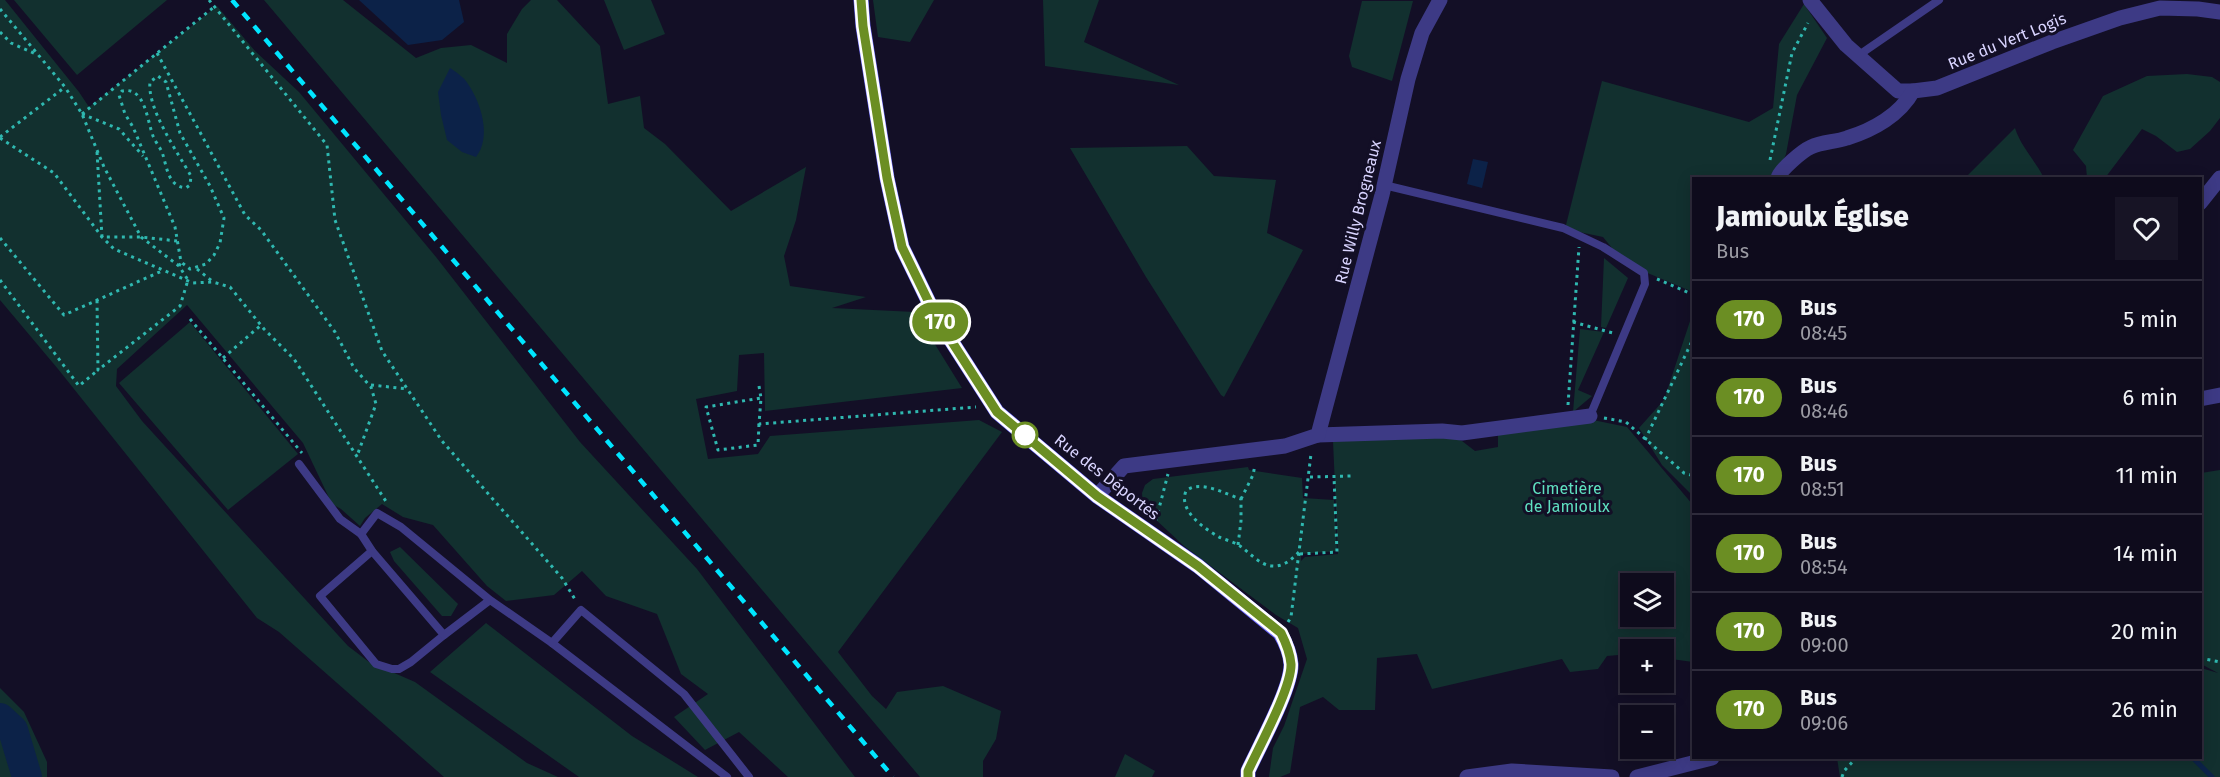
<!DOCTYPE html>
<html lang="en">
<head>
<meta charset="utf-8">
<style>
  :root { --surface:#0e0b1c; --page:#171425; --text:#f1f3f6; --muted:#9b9ba3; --line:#2e2b3b }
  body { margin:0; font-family:"Fira Sans",sans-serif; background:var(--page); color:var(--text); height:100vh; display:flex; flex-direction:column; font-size:22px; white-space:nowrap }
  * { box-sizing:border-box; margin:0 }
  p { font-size:20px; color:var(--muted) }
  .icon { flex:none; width:33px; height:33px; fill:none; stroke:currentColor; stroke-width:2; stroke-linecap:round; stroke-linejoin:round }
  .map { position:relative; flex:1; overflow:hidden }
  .sheet { position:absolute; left:1692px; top:177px; width:510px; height:582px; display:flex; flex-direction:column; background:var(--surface); border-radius:0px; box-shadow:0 3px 15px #0003,0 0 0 2px var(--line) }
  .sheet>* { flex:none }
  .badge { padding:0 12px; border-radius:20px; font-size:21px; line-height:39px }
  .controls { position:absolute; left:1620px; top:573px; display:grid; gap:12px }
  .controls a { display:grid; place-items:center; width:54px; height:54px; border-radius:0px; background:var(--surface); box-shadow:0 3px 15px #0003,0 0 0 2px var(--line); font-size:30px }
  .map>.badge { position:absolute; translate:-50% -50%; box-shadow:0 0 0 3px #fff }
  .round { display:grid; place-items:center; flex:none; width:63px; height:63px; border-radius:0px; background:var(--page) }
  .overview { display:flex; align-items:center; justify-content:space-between; height:102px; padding:0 24px }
  h1 { font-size:28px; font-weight:800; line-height:45px }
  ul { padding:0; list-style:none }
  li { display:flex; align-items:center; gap:18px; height:78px; padding:0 24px; border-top:2px solid var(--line) }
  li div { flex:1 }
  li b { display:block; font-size:22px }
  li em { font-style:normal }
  li .badge { min-width:66px; font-weight:700; text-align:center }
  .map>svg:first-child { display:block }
</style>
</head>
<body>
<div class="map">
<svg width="2220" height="777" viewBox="0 0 2220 777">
  <rect width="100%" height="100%" fill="#130f26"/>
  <!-- green -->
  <g fill="#12302f" fill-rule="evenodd">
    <path d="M0 0H5L79 92 89 107 217 6 255 51 299 92 436 257 580 442 697 569 855 777H788L739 732 705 750 674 717 708 694 681 674 657 614 606 596 582 571 554 595 506 601 487 586 433 525 403 517 382 504 365 518 360 526 341 509 332 504 303 443 187 305 117 369 116 386 142 421 348 646 369 662 415 682 527 763 558 777H444L279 632 257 618 58 369 0 300Z"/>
    <path d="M14 0H167L77 75Z"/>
    <path d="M264 0H343L416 58 441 48 471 45 507 63V34L522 9 531 0H557L600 46 608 104 640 96 644 128 665 144 731 211 806 167 796 220 784 256 790 286 866 297 832 308 915 312 962 388 765 411 764 353 739 355 737 391 696 399 708 459 758 454 770 436 979 420 1002 432 838 652 872 696 886 709 897 692 943 686 1001 711 996 739 983 761V777H920Z"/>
    <path d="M604 0H651L665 34 624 50Z"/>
    <path d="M873 0H934L910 42 878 37Z"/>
    <path d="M1043 0H1099L1084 42 1179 85 1045 66Z"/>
    <path d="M1362 1H1413L1392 81 1352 67 1349 56Z"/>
    <path d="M1804 4 1827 38 1797 95 1786 154 1776 178H1694L1693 292 1638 269 1620 258 1603 237 1565 229 1602 81 1749 122 1773 108 1779 44Z"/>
    <path d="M2187 74 2212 77 2220 82V118L2210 131 2190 149 2177 152 2156 136 2142 129 2105 178H2087L2086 166 2073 150 2103 96 2147 76Z"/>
    <path d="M2015 128C2021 147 2035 160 2044 178H1965Z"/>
    <path d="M1187 146 1214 176 1276 180 1267 233 1303 250 1224 397 1221 395 1146 277 1070 148Z"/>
    <path d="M1604 258 1628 278 1606 328 1601 327Z"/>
    <path d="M1693 312V496L1662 465 1639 428 1664 400Z"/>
    <path d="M190 322 298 454 228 510 119 383Z"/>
    <path d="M1580 329 1604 332 1578 390 1592 396 1573 412Z"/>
    <path d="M1593 420 1627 427 1693 505V662L1664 658V650H1630V654L1607 656 1598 669 1570 672 1562 659 1432 689 1417 654 1377 658 1375 710H1339L1323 697 1300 707 1290 773 1280 777H1269L1273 748 1284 726 1307 659 1298 628 1276 615 1184 546 1154 518 1143 505 1142 493 1145 485 1153 479 1248 467 1249 470 1302 478 1303 498 1334 500 1337 551 1301 554V561L1305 557 1338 554 1333 441 1445 434 1462 441 1475 451 1498 447V433ZM1630 584H1664V616H1630Z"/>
    <path d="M2220 470V777H1840L1837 758H2200L2201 668 2218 673 2201 664V473Z"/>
    <path d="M400 547 458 604 451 616H442L394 561 390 552Z"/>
    <path d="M486 623 632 736 698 777H579L430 672Z"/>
    <path d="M0 688 24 712 47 762V777H0Z"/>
    <path d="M1125 754 1155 771 1152 777H1115Z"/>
  </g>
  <!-- water -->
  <g fill="#0c2248">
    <path d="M359 0H459L464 22 442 40 408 45Z"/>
    <path d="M450 68C456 72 464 77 468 84 481 103 492 137 476 157L462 152 447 140 441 115 438 92Z"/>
    <path d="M1473 159 1488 162 1482 188 1467 184Z"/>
  </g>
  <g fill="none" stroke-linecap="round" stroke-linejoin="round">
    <!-- stream -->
    <path stroke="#0c2248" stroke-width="5" d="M2193 758 2212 777"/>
    <!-- river -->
    <path stroke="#0c2248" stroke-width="30" d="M0 718 13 730 27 777"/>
    <!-- path -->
    <g stroke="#2fb8b0" stroke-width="3" stroke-dasharray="3 4.5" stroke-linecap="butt">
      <path d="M209 0 327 145 335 220 382 351 442 441 562 578 576 601"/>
      <path d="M0 9 65 87 82 114 104 167 141 237 179 266 188 280 180 306 98 370 97 300"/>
      <path d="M0 32 11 43 36 54"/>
      <path d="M157 53 245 215 261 230 335 332 354 368 371 387 376 404 357 456"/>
      <path d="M82 114 214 7"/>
      <path d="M82 114 119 129 143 156"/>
      <path d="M0 137 65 87"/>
      <path d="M0 138 54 173 102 237 114 249 193 283 213 282 230 287 264 329 294 359 387 503"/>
      <path d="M97 152 102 237H141L177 241"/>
      <path d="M1770 160 1792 53 1808 23"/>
      <path d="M0 238 64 315 164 270"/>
      <path d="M179 266 181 262 175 227 133 127 125 114 119 95 122 91C145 86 147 120 153 136 155 141 159 146 162 152 167 166 167 186 186 188L190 185 191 176C178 153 147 109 150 82L158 76 166 82 180 133 210 186 224 218 220 243 214 255 206 264 190 269 181 262"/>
      <path d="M197 269 212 281"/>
      <path d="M1657 279 1694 295"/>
      <path d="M0 280 79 386 98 370"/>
      <path d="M190 319 302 453"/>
      <path d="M1573 322 1613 333"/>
      <path d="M223 358 260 326"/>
      <path d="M371 385 408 389"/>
      <path d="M759 386 761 398 759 424 976 407"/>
      <path d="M1568 405 1579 247"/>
      <path d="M1604 418 1626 422 1684 473 1694 476"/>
      <path d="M759 424 758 445 718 450 706 407 761 398"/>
      <path d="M1645 440 1694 337"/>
      <path d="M1310 477 1352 476"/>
      <path d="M1241 499 1253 475 1255 465"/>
      <path d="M1156 520 1168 474"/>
      <path d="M1238 545 1241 521V499C1225 494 1200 479 1186 491 1178 510 1203 528 1219 537 1226 540 1234 542 1240 546 1250 553 1260 565 1272 566 1284 567 1292 559 1300 551"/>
      <path d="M1300 554 1337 552 1334 477"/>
      <path d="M1288 622 1291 617 1311 454"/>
      <path d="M2200 658 2220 662"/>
      <path d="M1842 777 1844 771 1856 758"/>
    </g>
    <!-- lane -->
    <g stroke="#3d3a85" stroke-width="8">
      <path d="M1859 55 1939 0"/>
      <path d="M1384 185 1563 228 1603 247 1644 273 1645 284 1590 416"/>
      <path d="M299 464 340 519 361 534"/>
      <path d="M372 551 320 596 376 664 392 669H399L411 662 444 635"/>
      <path d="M490 600 444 635 372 551 361 534 377 513 401 527 490 600 552 643 727 777"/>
      <path d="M552 643 581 610 684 694 749 777"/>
    </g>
    <!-- street -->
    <g stroke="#3d3a85" stroke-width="15">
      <path d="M1810 0 1846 45 1898 91H1913L1937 88 2052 42 2120 18 2160 8 2198 9 2220 12"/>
      <path d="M1778 178C1780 170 1802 151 1811 147 1822 142 1835 142 1847 138 1873 130 1900 115 1913 91"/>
      <path d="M2200 203 2220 178"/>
      <path d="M2200 399 2220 395"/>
      <path d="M1318 435 1442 431 1462 433 1590 416"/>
      <path d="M1097 496 1124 466 1285 446 1318 435 1382 195 1408 79 1422 33 1440 0"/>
      <path d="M1467 777 1512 771 1612 777"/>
      <path d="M1637 777 1712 758"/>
    </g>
    <!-- secondary -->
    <path stroke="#6f6bff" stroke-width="15" d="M861 0 863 26 887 178 902 247 936 317 997 412 1097 496 1198 566 1280 633C1286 643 1290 652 1291 664 1292 687 1259 747 1248 771V777"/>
    <!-- rail -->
    <path stroke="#00e5ff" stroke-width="4.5" stroke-dasharray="9 8" stroke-linecap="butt" d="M232 0 893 777"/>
  </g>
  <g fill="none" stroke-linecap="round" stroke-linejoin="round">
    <!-- line casing -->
    <g stroke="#fff" stroke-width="14">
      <path id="line" d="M861 0 863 26 887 178 902 247 936 317 997 412 1097 496 1198 566 1281 633C1286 643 1290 652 1291 664 1292 687 1259 747 1248 771V777"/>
    </g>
    <!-- line -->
    <use href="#line" stroke="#6b8e23" stroke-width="9"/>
  </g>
  <!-- markers -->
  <circle fill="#fff" stroke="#6b8e23" stroke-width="3" cx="1025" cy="435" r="12"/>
  <g text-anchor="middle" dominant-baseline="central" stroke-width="6" stroke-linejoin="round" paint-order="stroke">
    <!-- street labels -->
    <g font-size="16" fill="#d9d4ff" stroke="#130f26">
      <text transform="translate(2007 41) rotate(-22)">Rue du Vert Logis</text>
      <text transform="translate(1358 212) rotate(-76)">Rue Willy Brogneaux</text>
      <text transform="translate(1107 477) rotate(38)">Rue des Déportés</text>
    </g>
    <!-- park labels -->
    <g font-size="16" fill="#5fe0c0" stroke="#130f26">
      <text x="1567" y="488">Cimetière<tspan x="1567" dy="18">de Jamioulx</tspan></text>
    </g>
  </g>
</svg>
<div class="controls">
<a><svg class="icon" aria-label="layers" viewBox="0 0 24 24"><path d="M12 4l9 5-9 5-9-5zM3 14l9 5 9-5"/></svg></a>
<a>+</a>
<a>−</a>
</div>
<b class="badge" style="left:940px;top:322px;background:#6b8e23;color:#fff">170</b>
<section class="sheet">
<div class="overview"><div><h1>Jamioulx Église</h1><p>Bus</p></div><a class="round"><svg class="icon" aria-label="heart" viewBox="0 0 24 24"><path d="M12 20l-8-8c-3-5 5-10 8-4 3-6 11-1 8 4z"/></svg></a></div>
<ul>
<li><span class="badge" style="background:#6b8e23;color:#fff">170</span><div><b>Bus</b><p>08:45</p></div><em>5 min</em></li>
<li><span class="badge" style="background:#6b8e23;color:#fff">170</span><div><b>Bus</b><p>08:46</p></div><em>6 min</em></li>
<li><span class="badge" style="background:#6b8e23;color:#fff">170</span><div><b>Bus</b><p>08:51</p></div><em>11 min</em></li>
<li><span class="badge" style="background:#6b8e23;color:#fff">170</span><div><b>Bus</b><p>08:54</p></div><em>14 min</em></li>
<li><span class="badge" style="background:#6b8e23;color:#fff">170</span><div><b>Bus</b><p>09:00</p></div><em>20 min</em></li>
<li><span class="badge" style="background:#6b8e23;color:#fff">170</span><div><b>Bus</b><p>09:06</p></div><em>26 min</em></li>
</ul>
</section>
</div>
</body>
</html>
